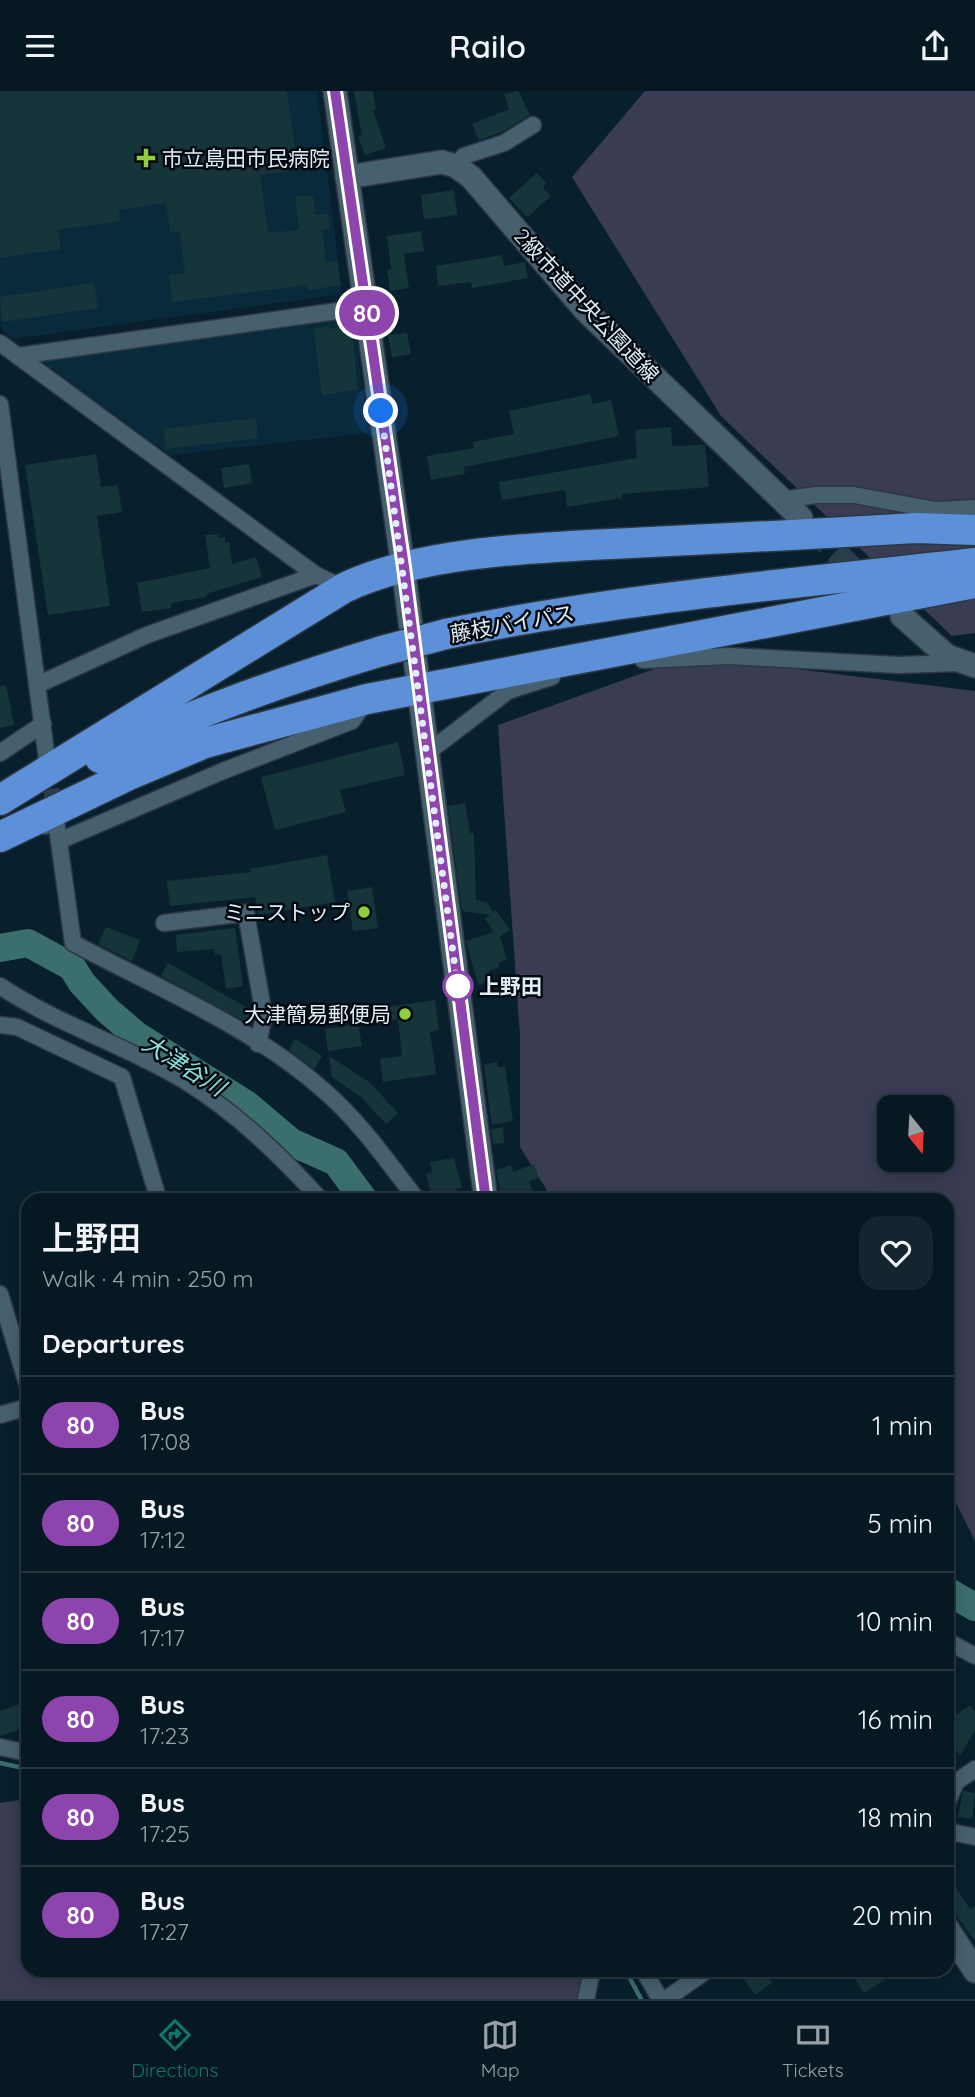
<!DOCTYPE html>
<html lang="en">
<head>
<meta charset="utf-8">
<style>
  :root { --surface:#061822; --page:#14252f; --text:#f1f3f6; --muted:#98a0a5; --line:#273740; --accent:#0f766e }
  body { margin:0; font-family:Quicksand,"Noto Sans JP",sans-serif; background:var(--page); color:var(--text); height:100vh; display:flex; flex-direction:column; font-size:26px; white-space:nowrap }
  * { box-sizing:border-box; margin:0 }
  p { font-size:23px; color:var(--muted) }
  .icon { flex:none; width:38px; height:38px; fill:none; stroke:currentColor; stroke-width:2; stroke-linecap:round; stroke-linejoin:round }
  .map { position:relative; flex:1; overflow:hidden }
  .sheet { position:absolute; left:21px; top:1102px; width:933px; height:784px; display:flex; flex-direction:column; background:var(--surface); border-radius:21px; box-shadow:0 4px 18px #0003,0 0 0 2px var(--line) }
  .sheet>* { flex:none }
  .badge { padding:0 14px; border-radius:23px; font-size:24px; line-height:46px }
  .needle { width:46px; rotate:162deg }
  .tools { position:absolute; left:877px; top:1004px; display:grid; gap:14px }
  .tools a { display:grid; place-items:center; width:77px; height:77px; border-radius:14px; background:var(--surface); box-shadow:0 4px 18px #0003,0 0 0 2px var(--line); font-size:35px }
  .you { position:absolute; width:35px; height:35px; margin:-18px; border:5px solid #fff; border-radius:50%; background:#1a73e8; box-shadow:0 0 0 10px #1a73e833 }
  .map>.badge { position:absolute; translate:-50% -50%; box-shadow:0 0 0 4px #fff }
  h2 { padding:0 21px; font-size:26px; line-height:63px }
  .round { display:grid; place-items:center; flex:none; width:74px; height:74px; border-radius:21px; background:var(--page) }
  .overview { display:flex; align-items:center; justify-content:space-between; height:119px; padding:0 21px }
  h1 { font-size:33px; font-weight:600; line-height:52px }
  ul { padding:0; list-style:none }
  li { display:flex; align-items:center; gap:21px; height:98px; padding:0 21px; border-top:2px solid var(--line) }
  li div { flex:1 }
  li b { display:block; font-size:26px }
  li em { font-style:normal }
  li .badge { min-width:77px; font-weight:700; text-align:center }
  header { display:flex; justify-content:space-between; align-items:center; height:91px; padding:0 21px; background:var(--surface); font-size:32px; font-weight:600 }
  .dock { display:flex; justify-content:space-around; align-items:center; height:98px; border-top:2px solid var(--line); background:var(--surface); font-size:19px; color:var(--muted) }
  .dock a { display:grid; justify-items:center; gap:4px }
  .dock .on { color:var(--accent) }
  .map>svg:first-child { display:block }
</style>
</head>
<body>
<header><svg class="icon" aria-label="menu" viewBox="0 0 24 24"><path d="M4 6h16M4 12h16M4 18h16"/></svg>Railo<svg class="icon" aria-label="share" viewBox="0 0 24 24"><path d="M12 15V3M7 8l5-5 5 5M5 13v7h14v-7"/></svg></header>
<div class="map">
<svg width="975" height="1908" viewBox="0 0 975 1908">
  <rect width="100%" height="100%" fill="#08202d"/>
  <!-- built -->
  <g fill="#092a3b">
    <path d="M0 0H317L342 203 11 248 0 235Z"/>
    <path d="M352 218 368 342 170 364 40 269Z"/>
  </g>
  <!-- green -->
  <g fill="#393c53" fill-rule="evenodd">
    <path d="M645 0H975V542L952 545 721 325 572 86Z"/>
    <path d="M690 565 975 600V1450L947 1394V1110L553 1109 520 1056V945L498 634ZM889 1017H942V1069H889Z"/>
    <path d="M20 1709 28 1734V1880H584L579 1908H0V1712Z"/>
  </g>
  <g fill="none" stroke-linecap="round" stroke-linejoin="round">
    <!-- stream -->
    <g stroke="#3a6f6d" stroke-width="4.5">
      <path d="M0 1672 28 1678"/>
      <path d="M626 1880 641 1908"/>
    </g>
    <!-- river -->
    <g stroke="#3a6f6d" stroke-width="28">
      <path d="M0 857 28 852 72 876 82 892 107 919 136 944 246 1013 291 1051 336 1071 365 1110"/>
      <path d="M947 1500 975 1516"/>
    </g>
  </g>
  <!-- building -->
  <g fill="#16353b">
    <path d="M0 0H287L298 79 260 84 268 142 299 139 295 106 313 104 315 124 328 123 330 138 322 139 326 171 337 170 341 194 308 199V194L172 211 169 184 185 182 180 140 170 141 166 112 118 119 120 130 58 139 61 158 0 167Z"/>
    <path d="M354 0H373L376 19 373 20 386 57 365 64 358 46 362 44Z"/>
    <path d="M518 0 530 24 500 42 479 49 472 33 509 18 504 3Z"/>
    <path d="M537 82 546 92 543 97 551 105 527 126 509 107Z"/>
    <path d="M454 99 457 124 424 128 421 104Z"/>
    <path d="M421 140 424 160 404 163 409 197 390 200 387 179 391 178 387 145Z"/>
    <path d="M502 164 504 175 525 171 528 187 472 197 471 191 438 195 436 175Z"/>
    <path d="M94 192 98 217 2 231 0 206Z"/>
    <path d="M329 235V238L351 235 358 299 322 304 314 238Z"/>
    <path d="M407 242 411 263 392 266 388 244Z"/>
    <path d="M590 303 592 313 611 309 619 345 464 376 465 383 431 389 427 365 474 357 473 351 514 343 509 320Z"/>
    <path d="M256 327 258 347 166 358 164 338Z"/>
    <path d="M671 336 672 355 705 354 709 396 622 403V407L567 416 565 399 502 409 499 391 637 367 635 339Z"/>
    <path d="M96 363 101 396 118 394 122 421 97 425 110 515 48 524 25 374Z"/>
    <path d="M249 373 252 392 224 397 221 377Z"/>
    <path d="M219 443V447L225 446V452L229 451 232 473 256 466 262 486 206 503V506L171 512V517L142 521 137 492 210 477 205 444Z"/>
    <path d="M6 594 14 634 0 637V595Z"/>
    <path d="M398 651 405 684 340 699 346 721 275 739 261 686Z"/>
    <path d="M465 712 470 742H474L476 809 486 811 493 821 496 819 510 839 500 845 507 869 498 872 500 876 489 880 490 890 478 894 466 850 494 841 485 828 490 824 462 820 448 715Z"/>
    <path d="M327 764 335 811 258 824 255 806 170 815 167 790 251 781 250 778Z"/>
    <path d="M372 796 378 837 353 840 347 800Z"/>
    <path d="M106 836 140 849 132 870 98 853Z"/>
    <path d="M235 837 243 895 226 898 221 863 215 864 214 858 177 861 176 844Z"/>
    <path d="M168 872 253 920 246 931 161 885Z"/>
    <path d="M435 909 439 939 430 941 436 983 383 991 380 968 402 965 398 928 381 931 379 917Z"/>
    <path d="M358 933 362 955 328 960 325 938Z"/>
    <path d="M295 948 322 965 314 978 289 959Z"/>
    <path d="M329 965 369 991 398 1022 386 1033 361 1006 332 986Z"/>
    <path d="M497 971 498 976H505L513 1030 492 1034 484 974Z"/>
    <path d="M503 1036 504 1052 493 1053 491 1038Z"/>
    <path d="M454 1067 462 1097 456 1098 459 1110H437L436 1104 432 1105 426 1083 432 1081 430 1071Z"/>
    <path d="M534 1073 539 1087 529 1090 536 1110H502L496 1079 511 1074 513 1081Z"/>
    <path d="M20 1613 27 1636 0 1645V1620Z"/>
    <path d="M970 1614 975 1621V1639L960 1665 947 1646V1630Z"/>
    <path d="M963 1700 975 1702 972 1728 958 1726Z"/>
    <path d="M947 1783 970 1818 975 1815V1850L947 1812Z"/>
    <path d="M747 1880H764L772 1892 755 1904 741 1884Z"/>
    <path d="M867 1880H898L864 1902 855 1888Z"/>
  </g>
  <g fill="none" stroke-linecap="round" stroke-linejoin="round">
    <!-- street-tunnel -->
    <path stroke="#283f4b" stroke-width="16" stroke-dasharray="16 8" stroke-linecap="butt" d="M48 674 55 725"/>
    <!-- secondary-tunnel -->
    <path stroke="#283f4b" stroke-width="23" stroke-dasharray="23 11" stroke-linecap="butt" d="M811 437 869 493"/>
    <!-- street casing -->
    <g stroke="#2d3742" stroke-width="19">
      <g id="street">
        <path d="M456 75 464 65 504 52 533 34"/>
        <path d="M0 252 316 484 344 497"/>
        <path d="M18 265 366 216"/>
        <path d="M0 313 47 669"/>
        <path d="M782 409 816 404H854L936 419 975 417"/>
        <path d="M643 569 729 565 898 574 959 572"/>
        <path d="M37 594 147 544 316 484"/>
        <path d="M0 662 43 633"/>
        <path d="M427 662 508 600 552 586"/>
        <path d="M45 735 56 729 73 852C154 895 252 936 321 997 360 1030 387 1070 418 1110"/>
        <path d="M59 750 223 680 352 630 366 610"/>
        <path d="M164 832 246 822 264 924 258 953"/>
        <path d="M0 895C58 934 126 954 185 990 238 1023 280 1064 322 1110"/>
        <path d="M0 934 17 936 122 986 159 1110"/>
        <path d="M0 1203 28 1296"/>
        <path d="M0 1324 28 1316"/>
        <path d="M947 1550 975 1565"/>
        <path d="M0 1656 28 1662"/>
        <path d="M947 1712 956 1691 975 1678"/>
        <path d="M947 1740 975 1746"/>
        <path d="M644 1880 660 1908"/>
        <path d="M586 1908 592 1880"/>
        <path d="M666 1908 706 1880"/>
      </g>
    </g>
    <!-- secondary casing -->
    <g stroke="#2d3742" stroke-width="26">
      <g id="secondary">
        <path d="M335 0 403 476 486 1110"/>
        <path d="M347 86 442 71 456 75 471 86 586 220 801 427"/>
        <path d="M902 525 947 565 975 575"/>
        <path d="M947 1837 975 1880"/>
      </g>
    </g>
    <!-- highway casing -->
    <g stroke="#2d3742" stroke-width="33">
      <g id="highway">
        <path d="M446 543C620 507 799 492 975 472"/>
        <path d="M100 667C191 622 285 589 382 560"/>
        <path d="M0 709 344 497C428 457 558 456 651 451 739 447 828 442 916 437L975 439"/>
        <path d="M0 746 129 684 205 652 367 608 975 492"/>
      </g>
    </g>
    <!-- street -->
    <use href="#street" stroke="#47606f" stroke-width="16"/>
    <!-- secondary -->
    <use href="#secondary" stroke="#47606f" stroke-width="23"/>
    <!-- highway -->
    <use href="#highway" stroke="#5c91da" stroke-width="30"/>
    <!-- highway-bridge casing -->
    <g stroke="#2d3742" stroke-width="33" stroke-linecap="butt">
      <path id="highway-bridge" d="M382 560 446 543"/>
    </g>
    <!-- highway-bridge -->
    <use href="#highway-bridge" stroke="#5c91da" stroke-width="30"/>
  </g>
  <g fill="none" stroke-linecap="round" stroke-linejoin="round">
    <!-- line casing -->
    <g stroke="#fff" stroke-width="16">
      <path id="line" d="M335 0 404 476 486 1110"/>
    </g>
    <!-- line -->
    <use href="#line" stroke="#8e44ad" stroke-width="10"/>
    <!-- walk -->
    <path stroke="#dfedf6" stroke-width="7" stroke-dasharray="0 12.6" d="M381 320 458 899V895"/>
  </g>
  <!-- markers -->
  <g fill="#93cd3d" stroke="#02090e" stroke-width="2.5">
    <path d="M142.5 56.5h7v7h7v7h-7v7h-7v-7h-7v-7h7z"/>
    <circle cx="364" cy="821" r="7"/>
    <circle cx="405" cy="923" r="7"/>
  </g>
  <circle fill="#fff" stroke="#8e44ad" stroke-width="3.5" cx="458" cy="895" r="14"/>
  <g text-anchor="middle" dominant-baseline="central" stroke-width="5" stroke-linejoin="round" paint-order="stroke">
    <!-- poi labels -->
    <g font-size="21" fill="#dfedf6" stroke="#02090e" text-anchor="end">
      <text x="162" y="67" text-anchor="start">市立島田市民病院</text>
      <text x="350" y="821">ミニストップ</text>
      <text x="391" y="923">大津簡易郵便局</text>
    </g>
    <!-- street labels -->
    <g font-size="21" fill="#dfedf6" stroke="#02090e">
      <text transform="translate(587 214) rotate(47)">2級市道中央公園道線</text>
      <text transform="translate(512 532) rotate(-10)">藤枝バイパス</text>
    </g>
    <!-- stop labels -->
    <g font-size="21" font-weight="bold" fill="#dfedf6" stroke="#02090e" text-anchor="start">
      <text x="479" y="895">上野田</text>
    </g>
    <!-- water labels -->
    <g font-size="23" font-style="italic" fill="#89e3e0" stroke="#02090e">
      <text transform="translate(184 974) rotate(32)">大津谷川</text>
    </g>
  </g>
</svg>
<div class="tools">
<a><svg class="needle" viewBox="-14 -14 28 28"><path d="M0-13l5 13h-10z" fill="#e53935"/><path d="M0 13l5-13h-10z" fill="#98a0a5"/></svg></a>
</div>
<div class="you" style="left:381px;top:320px"></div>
<b class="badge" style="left:367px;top:222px;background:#8e44ad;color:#fff">80</b>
<section class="sheet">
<div class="overview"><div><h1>上野田</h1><p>Walk · 4 min · 250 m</p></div><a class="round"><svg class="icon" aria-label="heart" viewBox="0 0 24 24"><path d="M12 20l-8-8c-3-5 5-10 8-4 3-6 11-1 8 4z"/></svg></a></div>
<h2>Departures</h2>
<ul>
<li><span class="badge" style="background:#8e44ad;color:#fff">80</span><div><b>Bus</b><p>17:08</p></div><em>1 min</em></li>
<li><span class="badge" style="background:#8e44ad;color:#fff">80</span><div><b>Bus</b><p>17:12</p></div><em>5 min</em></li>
<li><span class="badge" style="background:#8e44ad;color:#fff">80</span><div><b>Bus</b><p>17:17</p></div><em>10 min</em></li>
<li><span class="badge" style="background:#8e44ad;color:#fff">80</span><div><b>Bus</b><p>17:23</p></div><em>16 min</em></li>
<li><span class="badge" style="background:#8e44ad;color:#fff">80</span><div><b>Bus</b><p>17:25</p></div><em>18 min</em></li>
<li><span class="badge" style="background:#8e44ad;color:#fff">80</span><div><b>Bus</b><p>17:27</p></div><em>20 min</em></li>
</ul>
</section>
</div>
<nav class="dock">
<a class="on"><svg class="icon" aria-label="directions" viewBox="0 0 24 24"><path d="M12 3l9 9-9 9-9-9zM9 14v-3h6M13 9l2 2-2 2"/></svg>Directions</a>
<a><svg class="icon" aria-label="map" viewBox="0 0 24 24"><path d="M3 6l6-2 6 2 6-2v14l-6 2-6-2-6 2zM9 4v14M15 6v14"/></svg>Map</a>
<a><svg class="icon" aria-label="tickets" viewBox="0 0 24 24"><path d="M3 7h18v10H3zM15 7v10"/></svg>Tickets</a>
</nav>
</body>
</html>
